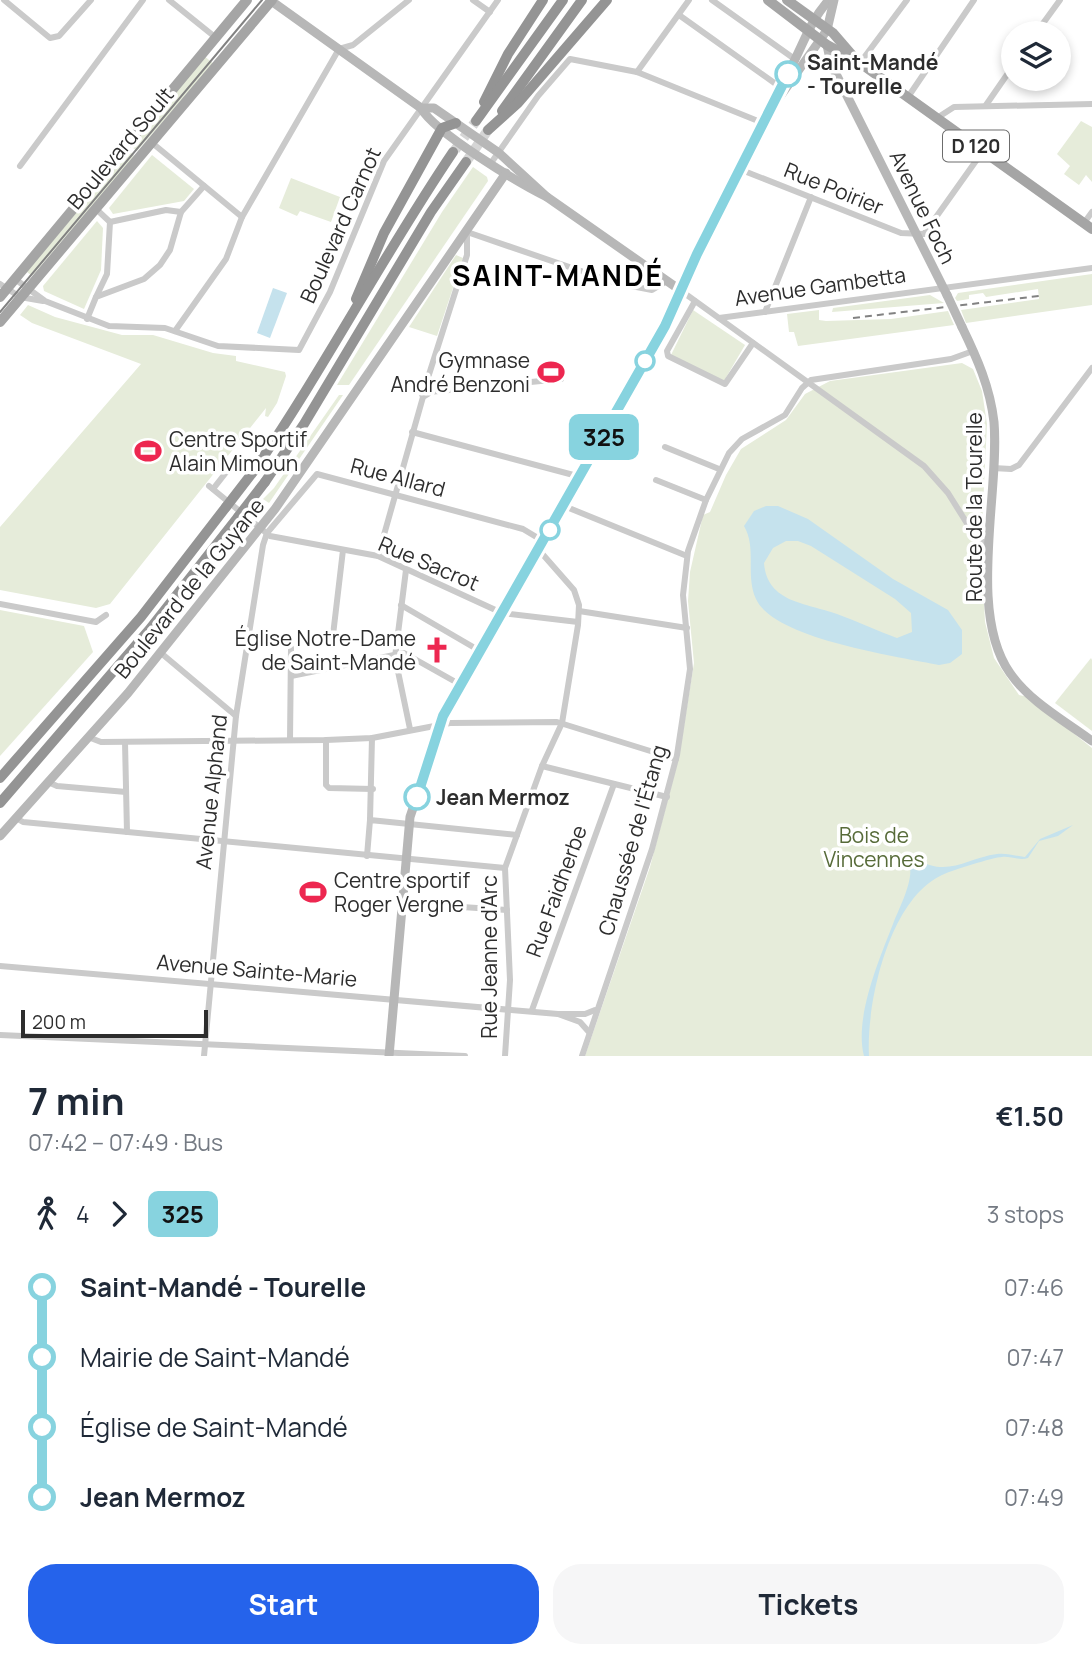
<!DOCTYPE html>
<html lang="en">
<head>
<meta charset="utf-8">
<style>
  :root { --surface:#fff; --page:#f6f6f7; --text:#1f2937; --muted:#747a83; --accent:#2563eb }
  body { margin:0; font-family:Manrope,sans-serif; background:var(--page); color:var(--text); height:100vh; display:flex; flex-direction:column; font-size:26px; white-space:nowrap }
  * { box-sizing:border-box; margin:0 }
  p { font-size:23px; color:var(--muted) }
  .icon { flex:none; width:38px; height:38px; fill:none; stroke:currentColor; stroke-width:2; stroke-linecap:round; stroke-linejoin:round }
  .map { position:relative; height:1056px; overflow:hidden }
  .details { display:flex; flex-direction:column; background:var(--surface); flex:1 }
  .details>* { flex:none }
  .badge { padding:0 14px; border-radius:10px; font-size:24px; line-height:46px }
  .buttons { position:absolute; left:1001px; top:21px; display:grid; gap:14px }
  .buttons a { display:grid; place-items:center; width:70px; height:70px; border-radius:50%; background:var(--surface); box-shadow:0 4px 10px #0003; font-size:35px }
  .scale { position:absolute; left:21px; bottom:18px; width:187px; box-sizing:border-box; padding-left:7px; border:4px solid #2d2d2d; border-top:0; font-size:19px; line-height:24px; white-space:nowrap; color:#2d2d2d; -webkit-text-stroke:5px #fff; paint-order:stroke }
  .map>.badge { position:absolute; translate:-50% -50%; box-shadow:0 0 0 4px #fff }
  .legs { display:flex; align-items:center; gap:10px; height:77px; padding:0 28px; font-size:23px }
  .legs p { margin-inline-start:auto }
  .headline { display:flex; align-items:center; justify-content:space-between; height:119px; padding:0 28px }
  h1 { font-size:38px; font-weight:700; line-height:52px }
  .cta { display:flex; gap:14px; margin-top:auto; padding:14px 28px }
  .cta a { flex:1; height:80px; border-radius:28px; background:var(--accent); color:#fff; font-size:28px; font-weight:700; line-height:80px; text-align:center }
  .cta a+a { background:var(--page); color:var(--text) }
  ul { padding:0 28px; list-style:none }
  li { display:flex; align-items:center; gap:24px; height:70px; font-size:26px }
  li i { display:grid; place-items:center; width:10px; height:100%; margin:0 9px; background:currentColor }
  li i::after { content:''; width:18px; height:18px; margin:-9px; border:5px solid; border-radius:50%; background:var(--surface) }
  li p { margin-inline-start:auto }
  li:first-child i { background:linear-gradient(#0000 50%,currentColor 0) }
  li:last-child i { background:linear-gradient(currentColor 50%,#0000 0) }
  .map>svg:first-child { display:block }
</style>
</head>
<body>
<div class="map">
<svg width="1092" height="1056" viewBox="0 0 1092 1056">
  <rect width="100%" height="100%" fill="#fff"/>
  <!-- green -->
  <g fill="#e6ecda">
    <path d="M204 56 214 64 137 151 132 147 134 143Z"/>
    <path d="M1081 121 1092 127V182L1086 175 1079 185 1064 174 1070 166 1057 154Z"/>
    <path d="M129 151 134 155 132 159 32 276 27 272 31 266Z"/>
    <path d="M152 155 194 189 184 201 113 214 109 208Z"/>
    <path d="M473 167 487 177 488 181 349 385H337L442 212Z"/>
    <path d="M291 178 340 197 331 222 300 211 297 216 279 208Z"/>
    <path d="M97 221 103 228 101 270 84 309 44 291 43 286Z"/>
    <path d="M456 255 463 258 437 336 409 327Z"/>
    <path d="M1092 274V305L966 323 961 310 1039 299 1038 289 986 297 983 293 969 295V299L957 301 955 298 958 293Z"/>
    <path d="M930 295 944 303 832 312 833 308Z"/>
    <path d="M28 305 55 317 122 335H153L213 353 236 356V361L285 372 286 376 277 403 268 417 265 416 266 408 110 604 96 608 0 590V527L141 364 32 323 20 315Z"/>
    <path d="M693 310 745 345 724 381 671 355Z"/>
    <path d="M819 310V320L826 321 891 319 948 311 954 325 798 346 794 332H789L787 314Z"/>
    <path d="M962 363 973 369 982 391 987 424 981 547 985 622 994 658 1019 695 1028 697 1092 748V1056H585L650 867 679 757 694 663 688 601 690 572 703 515 710 512 726 475 741 449 786 420 805 394 830 381Z"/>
    <path d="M339 395H343L269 503 263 499 274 488Z"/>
    <path d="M0 610 84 626 93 652 0 756Z"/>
    <path d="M1091 658 1092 660V731L1055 703Z"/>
  </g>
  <!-- water -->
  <g fill="#c5e2ed" fill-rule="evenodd">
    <path d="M273 288 287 293 270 338 257 333Z"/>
    <path d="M766 506H778L808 519 893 579 948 610 962 630V654L950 663 939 665C897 656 774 639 756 599 745 575 757 548 744 526L754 511ZM786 541H798L811 546 895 599 911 613 912 632 897 638C877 631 857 621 837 614 807 603 767 603 764 563L773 548Z"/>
    <path d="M1073 825 1058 836 1039 841 1028 858C1020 861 1011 856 1002 857 994 857 950 871 942 875 889 899 866 1004 869 1056H864C854 1018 879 960 893 924 899 908 915 879 909 863L917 859C947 878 967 858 997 854 1007 853 1016 856 1025 857L1040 839Z"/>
  </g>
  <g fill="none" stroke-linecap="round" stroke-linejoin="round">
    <!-- highway-tunnel -->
    <g stroke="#d5d5d5" stroke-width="10" stroke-dasharray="10 5" stroke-linecap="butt">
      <path d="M455 150 476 121"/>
      <path d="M466 162 488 130"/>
    </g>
    <!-- street -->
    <g stroke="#cacaca" stroke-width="6">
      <path d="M4 0 50 38 59 36 91 0"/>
      <path d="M169 0 215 37"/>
      <path d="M473 0 490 12"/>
      <path d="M712 0 796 60"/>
      <path d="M679 15 780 87"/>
      <path d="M1036 33 1060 0"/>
      <path d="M860 63 907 0"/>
      <path d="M637 72 689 0"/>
      <path d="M908 97 974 0"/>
      <path d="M986 105 1013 66"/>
      <path d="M937 118 954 107 1092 104"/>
      <path d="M151 142 242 217"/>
      <path d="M491 163 538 96 570 59 637 72 763 123"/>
      <path d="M20 166 143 0"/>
      <path d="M739 169 901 233 924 234 983 151"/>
      <path d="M95 208 110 222"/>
      <path d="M110 222 166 210 181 212"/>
      <path d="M1084 223 1092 212"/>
      <path d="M15 279 45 301 109 326 165 328 218 346 299 350 330 292 384 161 498 0"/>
      <path d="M0 284 20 297 43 301"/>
      <path d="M680 290 924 466 948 493 978 541 988 543"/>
      <path d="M96 297 107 274 110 222"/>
      <path d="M695 301 667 351 668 356 725 384 753 343"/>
      <path d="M765 312 811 197"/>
      <path d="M719 318 1092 268"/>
      <path d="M87 319 96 297 144 279 160 265 170 250 181 212 204 186"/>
      <path d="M175 331 226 259 242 217 339 49 353 45 409 0"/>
      <path d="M425 387 467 255V232L616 283 652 290 667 281"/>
      <path d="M429 392 561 379"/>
      <path d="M412 432 581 477"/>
      <path d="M665 447 719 469"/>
      <path d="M993 468 1011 469 1019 465 1092 368"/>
      <path d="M656 480 706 500"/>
      <path d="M209 486 270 536 378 556 502 613 578 622"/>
      <path d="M213 489 235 461"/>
      <path d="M564 506 687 556"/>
      <path d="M378 556 423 397 428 394 425 387 420 389 423 397"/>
      <path d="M406 570 395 657 410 729"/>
      <path d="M0 604 96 622 106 615"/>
      <path d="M401 605 480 651"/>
      <path d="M579 611 687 628"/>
      <path d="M333 635 343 550"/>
      <path d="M161 653 236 716"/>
      <path d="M291 676 404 653 461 685"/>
      <path d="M88 737 101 742 326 740 372 738 450 723 557 722 676 759"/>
      <path d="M290 740 291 648"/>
      <path d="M326 740V785L329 788 373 789"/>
      <path d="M125 742 127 832"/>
      <path d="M542 766 667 797"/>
      <path d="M48 782 57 786 126 792"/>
      <path d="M16 818 23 822 505 868"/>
      <path d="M370 820 372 738"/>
      <path d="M367 856 370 820 517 835"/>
      <path d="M402 903 507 910"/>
      <path d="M0 966 558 1014"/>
      <path d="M532 1010 614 784"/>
      <path d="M588 1031 580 1022 558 1014H585L595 1010"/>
      <path d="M0 1035 465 1056"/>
      <path d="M204 1056 236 716 263 545 267 533 317 474 523 529 543 541"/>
      <path d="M505 1056 510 980 505 868 542 766 562 723 578 625 579 605 574 590 538 549"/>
      <path d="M582 1056 652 849 677 755 690 669 683 595 688 551 706 500 729 453 742 439 785 415 802 388 811 380 951 359 973 351"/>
    </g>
    <!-- secondary -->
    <g stroke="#b7b7b7" stroke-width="9">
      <path d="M270 0 421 108C435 133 519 183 547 197"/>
      <path d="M827 45 831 64 947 295"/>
      <path d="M789 71C803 46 809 22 829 0"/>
      <path d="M421 108H434L499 153 547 197 680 290"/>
      <path d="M962 327C977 358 990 387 994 422 1000 493 967 612 1010 673 1030 702 1065 721 1092 741"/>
      <path d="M0 836 128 693 275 509 506 173"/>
      <path d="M389 1056 410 817 444 716 665 325 697 254 772 108 827 30 834 0"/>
    </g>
    <!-- primary -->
    <g stroke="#a5a5a5" stroke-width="10">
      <path d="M768 0 827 45 860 63 1092 229"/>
      <path d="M787 0 833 33 852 55"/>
      <path d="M0 297 247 0"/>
      <path d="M0 322 272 0"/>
    </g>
    <!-- highway -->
    <g stroke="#949494" stroke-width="10">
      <path d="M484 102 508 54 543 0"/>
      <path d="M502 111 582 0"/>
      <path d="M476 121 563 0"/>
      <path d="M488 130 518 103 607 0"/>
      <path d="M356 299 384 233 437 137 442 128 456 123"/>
      <path d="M253 472C324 369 382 257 453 152"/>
      <path d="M265 482 304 424 431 212 466 162"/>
      <path d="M0 778 141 617 226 507"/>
      <path d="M0 803 149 630 238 517"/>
    </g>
    <!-- tram -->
    <path stroke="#828282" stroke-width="2" d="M0 312 262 0"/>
    <!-- rail -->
    <path stroke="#828282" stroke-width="2" stroke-dasharray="7 5" stroke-linecap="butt" d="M853 318 1039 296"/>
    <!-- secondary-bridge -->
    <path stroke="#b7b7b7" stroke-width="9" d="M947 295 962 327"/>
    <!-- highway-bridge -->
    <g stroke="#949494" stroke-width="10">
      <path d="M226 507 253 472"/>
      <path d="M238 517 265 482"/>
    </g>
  </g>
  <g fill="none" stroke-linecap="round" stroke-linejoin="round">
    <!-- line-1 casing -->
    <g stroke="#fff" stroke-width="16">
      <path id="line-1" d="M417 797 443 716 665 326 697 254 788 74"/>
    </g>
    <!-- line-1 -->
    <use href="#line-1" stroke="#87d3df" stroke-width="10"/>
  </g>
  <!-- icons -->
  <defs>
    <g id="stadium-bare" transform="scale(2.1)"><path d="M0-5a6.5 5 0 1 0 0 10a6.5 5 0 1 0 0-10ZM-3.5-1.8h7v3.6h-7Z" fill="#ed2750" stroke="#fff" stroke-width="2.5" paint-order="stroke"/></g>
    <g id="church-bare" transform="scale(2.1)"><path d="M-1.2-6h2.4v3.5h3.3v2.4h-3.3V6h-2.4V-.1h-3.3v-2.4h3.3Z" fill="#ed2750" stroke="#fff" stroke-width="2.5" paint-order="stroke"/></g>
  </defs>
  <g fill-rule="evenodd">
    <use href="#stadium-bare" x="551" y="372"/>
    <use href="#stadium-bare" x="148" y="451"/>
    <use href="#church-bare" x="437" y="650"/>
    <use href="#stadium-bare" x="313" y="892"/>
  </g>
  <!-- markers -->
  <g fill="#fff" stroke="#87d3df" stroke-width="3.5">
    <circle cx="788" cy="74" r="12"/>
    <circle cx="645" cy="361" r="9"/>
    <circle cx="550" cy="530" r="9"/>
    <circle cx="417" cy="797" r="12"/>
  </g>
  <g text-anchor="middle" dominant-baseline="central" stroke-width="7" stroke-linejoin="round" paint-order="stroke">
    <!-- shield labels -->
    <rect fill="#fff" stroke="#6c6c6c" stroke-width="2" x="943" y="130.5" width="66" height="31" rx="5"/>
    <g font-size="19" font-weight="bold" fill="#2d2d2d">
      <text x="976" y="146">D 120</text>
    </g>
    <!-- stop labels -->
    <g font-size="21" font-weight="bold" fill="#2d2d2d" stroke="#fff" text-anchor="start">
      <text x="807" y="62">Saint-Mandé<tspan x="807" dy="24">- Tourelle</tspan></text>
      <text x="436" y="797">Jean Mermoz</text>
    </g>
    <!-- street labels -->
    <g font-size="21" fill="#2d2d2d" stroke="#fff">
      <text transform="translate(120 148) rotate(-50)">Boulevard Soult</text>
      <text transform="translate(834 188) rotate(22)">Rue Poirier</text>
      <text transform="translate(923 207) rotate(64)">Avenue Foch</text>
      <text transform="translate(340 225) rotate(-66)">Boulevard Carnot</text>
      <text transform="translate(820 286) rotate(-8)">Avenue Gambetta</text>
      <text transform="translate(398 477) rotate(15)">Rue Allard</text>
      <text transform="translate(974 507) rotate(-90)">Route de la Tourelle</text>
      <text transform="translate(429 563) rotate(23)">Rue Sacrot</text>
      <text transform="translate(189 588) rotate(-51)">Boulevard de la Guyane</text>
      <text transform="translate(211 792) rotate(-84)">Avenue Alphand</text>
      <text transform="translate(632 840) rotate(-74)">Chaussée de l'Étang</text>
      <text transform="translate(556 891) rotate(-70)">Rue Faidherbe</text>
      <text transform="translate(489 957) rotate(-90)">Rue Jeanne d'Arc</text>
      <text transform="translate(257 970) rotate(5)">Avenue Sainte-Marie</text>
    </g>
    <!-- poi labels -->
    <g font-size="21" fill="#2d2d2d" stroke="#fff" text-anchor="end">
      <text x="530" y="360">Gymnase<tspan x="530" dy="24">André Benzoni</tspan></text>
      <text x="169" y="439" text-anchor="start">Centre Sportif<tspan x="169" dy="24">Alain Mimoun</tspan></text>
      <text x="416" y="638">Église Notre-Dame<tspan x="416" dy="24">de Saint-Mandé</tspan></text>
      <text x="334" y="880" text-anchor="start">Centre sportif<tspan x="334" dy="24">Roger Vergne</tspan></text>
    </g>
    <!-- park labels -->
    <g font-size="21" fill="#576b39" stroke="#fff">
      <text x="874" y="835">Bois de<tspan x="874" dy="24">Vincennes</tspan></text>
    </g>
    <!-- district labels -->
    <g font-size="28" font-weight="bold" letter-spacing="2" fill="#000" stroke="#fff">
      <text x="558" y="275">SAINT-MANDÉ</text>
    </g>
  </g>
</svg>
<div class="buttons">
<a><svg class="icon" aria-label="layers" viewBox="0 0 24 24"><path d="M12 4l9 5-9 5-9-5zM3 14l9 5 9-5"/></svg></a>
</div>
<div class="scale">200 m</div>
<b class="badge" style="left:604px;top:437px;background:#87d3df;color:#111">325</b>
</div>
<section class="details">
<div class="headline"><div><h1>7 min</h1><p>07:42 – 07:49 · Bus</p></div><b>€1.50</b></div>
<div class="legs"><svg class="icon" aria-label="walk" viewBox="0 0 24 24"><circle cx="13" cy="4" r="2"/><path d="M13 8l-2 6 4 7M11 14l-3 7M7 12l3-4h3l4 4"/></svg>4<svg class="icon" aria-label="forward" viewBox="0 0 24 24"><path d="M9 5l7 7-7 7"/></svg><b class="badge" style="background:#87d3df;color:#111">325</b><p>3 stops</p></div>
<ul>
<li><i style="color:#87d3df"></i><b>Saint-Mandé - Tourelle</b><p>07:46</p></li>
<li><i style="color:#87d3df"></i><span>Mairie de Saint-Mandé</span><p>07:47</p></li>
<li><i style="color:#87d3df"></i><span>Église de Saint-Mandé</span><p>07:48</p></li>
<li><i style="color:#87d3df"></i><b>Jean Mermoz</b><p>07:49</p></li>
</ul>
<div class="cta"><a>Start</a><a>Tickets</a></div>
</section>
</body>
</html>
